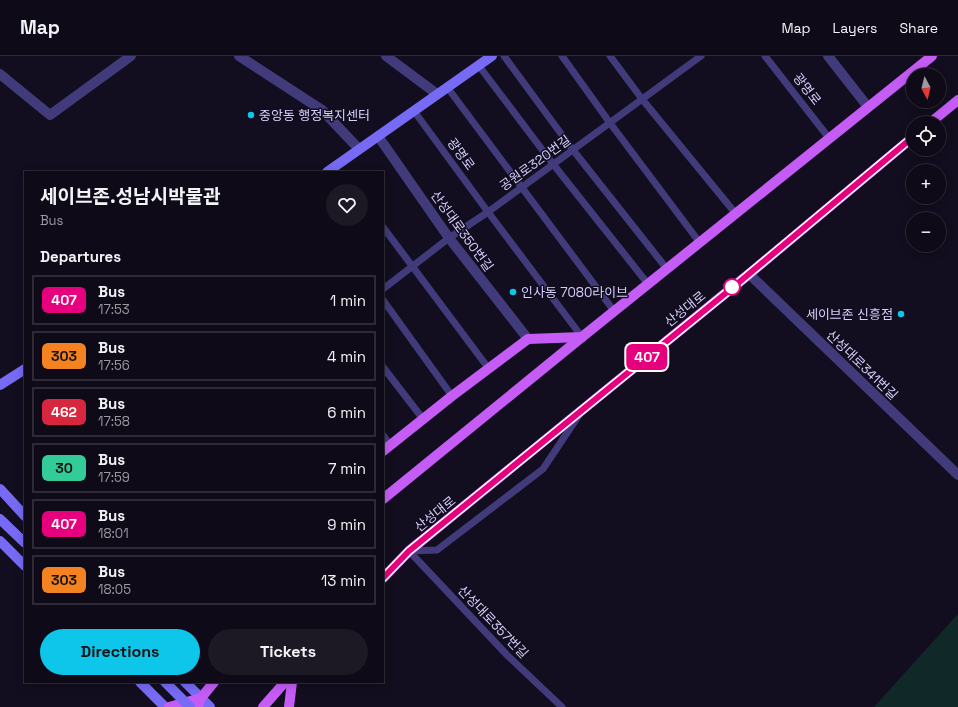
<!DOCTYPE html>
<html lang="en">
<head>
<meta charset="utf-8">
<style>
  :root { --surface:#0e0a17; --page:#1c1824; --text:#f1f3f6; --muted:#9b9aa1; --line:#2e2b36; --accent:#0ec6e9 }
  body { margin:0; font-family:"Space Grotesk","Noto Sans KR",sans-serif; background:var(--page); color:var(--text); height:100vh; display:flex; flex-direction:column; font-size:15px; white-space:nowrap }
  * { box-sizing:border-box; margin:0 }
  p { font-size:13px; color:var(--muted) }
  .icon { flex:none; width:22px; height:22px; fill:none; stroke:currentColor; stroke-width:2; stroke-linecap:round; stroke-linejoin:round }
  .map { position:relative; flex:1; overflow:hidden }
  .side { position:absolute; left:24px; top:115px; width:360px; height:512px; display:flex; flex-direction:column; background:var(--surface); border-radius:0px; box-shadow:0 2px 10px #0003,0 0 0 1px var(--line) }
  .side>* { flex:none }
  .badge { padding:0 8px; border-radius:6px; font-size:14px; line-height:26px }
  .needle { width:26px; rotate:173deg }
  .controls { position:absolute; left:906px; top:12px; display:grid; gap:8px }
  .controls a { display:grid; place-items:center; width:40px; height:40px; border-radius:50%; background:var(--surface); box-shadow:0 2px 10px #0003,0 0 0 1px var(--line); font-size:20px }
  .map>.badge { position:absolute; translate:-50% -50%; box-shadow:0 0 0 2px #fff }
  h2 { padding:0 16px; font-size:15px; line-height:36px }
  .round { display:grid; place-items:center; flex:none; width:42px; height:42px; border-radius:21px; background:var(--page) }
  .head { display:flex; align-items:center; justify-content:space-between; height:68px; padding:0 16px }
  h1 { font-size:19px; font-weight:700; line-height:30px }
  .button { display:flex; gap:8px; margin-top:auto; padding:8px 16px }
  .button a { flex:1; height:46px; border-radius:24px; background:var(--accent); color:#111; font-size:16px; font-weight:700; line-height:46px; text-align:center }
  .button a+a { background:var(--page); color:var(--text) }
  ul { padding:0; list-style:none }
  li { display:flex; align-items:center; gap:12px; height:50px; margin:0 8px 6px; padding:0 8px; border:2px solid var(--line); border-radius:0px }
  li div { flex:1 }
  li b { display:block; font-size:15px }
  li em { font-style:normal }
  li .badge { min-width:44px; font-weight:700; text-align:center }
  header { display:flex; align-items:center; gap:24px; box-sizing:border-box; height:56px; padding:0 20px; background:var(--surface); border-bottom:1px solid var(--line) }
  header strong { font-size:19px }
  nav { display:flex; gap:22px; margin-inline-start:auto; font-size:14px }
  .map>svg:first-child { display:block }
</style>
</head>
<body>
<header>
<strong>Map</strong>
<nav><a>Map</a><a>Layers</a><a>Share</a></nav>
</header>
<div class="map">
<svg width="958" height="651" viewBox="0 0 958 651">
  <rect width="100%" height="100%" fill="#120e1f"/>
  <!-- green -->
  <path fill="#112828" d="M958 558V651H874Z"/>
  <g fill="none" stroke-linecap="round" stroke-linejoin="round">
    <!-- lane -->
    <g stroke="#413b7b" stroke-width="7">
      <path d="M504 0 573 94 667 213"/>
      <path d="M562 0 610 67 700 187"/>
      <path d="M610 0 642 43 736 158"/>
      <path d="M765 0 829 82"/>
      <path d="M479 10 553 108 648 228"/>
      <path d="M447 31 614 255"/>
      <path d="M414 55 488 156 582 281"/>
      <path d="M383 171 489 313"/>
      <path d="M383 233 449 182 488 156 701 0"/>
      <path d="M383 244 452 340"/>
      <path d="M383 311 423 363"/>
      <path d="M383 379 390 389"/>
      <path d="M409 495 437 494 543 413 579 359"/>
      <path d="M409 495 507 599 562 651"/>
    </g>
    <!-- street -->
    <g stroke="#413b7b" stroke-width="10">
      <path d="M239 0 322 54 359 93"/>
      <path d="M386 0 437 38"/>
      <path d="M828 0 868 51"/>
      <path d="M0 18 50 59 131 0"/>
      <path d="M378 80 449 182 528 283"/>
      <path d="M749 218 958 419"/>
    </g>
    <!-- secondary -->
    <g stroke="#776bf6" stroke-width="10">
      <path d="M327 116 492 0"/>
      <path d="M0 329 25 313"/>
      <path d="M0 433 25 460"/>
      <path d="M0 463 25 487"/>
      <path d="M0 485 25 510"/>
      <path d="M140 626 165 651"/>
      <path d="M185 626 210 651"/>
    </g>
    <!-- primary -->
    <g stroke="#c55cf5" stroke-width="10">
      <path d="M930 67 958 44"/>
      <path d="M383 395 452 340 528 283 582 281"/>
      <path d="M383 443 582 281 932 0"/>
      <path d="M383 522 409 495 749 218 913 81"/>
      <path d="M169 651 201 642"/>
      <path d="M198 651 201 642 214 626"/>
      <path d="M263 651 285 626"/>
      <path d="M289 651 292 626"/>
    </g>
    <!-- secondary-bridge -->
    <path stroke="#776bf6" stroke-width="10" d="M165 626 190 651"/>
  </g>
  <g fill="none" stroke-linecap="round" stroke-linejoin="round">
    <!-- line casing -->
    <g stroke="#fff" stroke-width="9">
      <path id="line" d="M383 522 409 495 737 228 913 81"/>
    </g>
    <!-- line -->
    <use href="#line" stroke="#e6007e" stroke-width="6"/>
  </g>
  <!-- markers -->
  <g fill="#0ec6e9" stroke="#120e1f" stroke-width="1.5">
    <circle cx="251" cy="59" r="4"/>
    <circle cx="513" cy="236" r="4"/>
    <circle cx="901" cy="258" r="4"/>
  </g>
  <circle fill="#fff" stroke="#e6007e" stroke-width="2" cx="732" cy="231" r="8"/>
  <g text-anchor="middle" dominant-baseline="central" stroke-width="3" stroke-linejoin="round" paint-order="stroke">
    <!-- street labels -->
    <g font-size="13" fill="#d6cefc" stroke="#120e1f">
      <text transform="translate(807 33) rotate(52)">광명로</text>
      <text transform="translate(461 98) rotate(54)">광명로</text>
      <text transform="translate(535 107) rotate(-36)">공원로320번길</text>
      <text transform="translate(462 175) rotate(54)">산성대로350번길</text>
      <text transform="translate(685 253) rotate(-39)">산성대로</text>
      <text transform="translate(862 309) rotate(44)">산성대로341번길</text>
      <text transform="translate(435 458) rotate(-39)">산성대로</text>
      <text transform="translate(493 566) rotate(46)">산성대로357번길</text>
    </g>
    <!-- poi labels -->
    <g font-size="13" fill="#d6cefc" stroke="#120e1f" text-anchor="start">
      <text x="259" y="59">중앙동 행정복지센터</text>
      <text x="521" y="236">인사동 7080라이브</text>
      <text x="893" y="258" text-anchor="end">세이브존 신흥점</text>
    </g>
  </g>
</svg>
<div class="controls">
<a><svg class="needle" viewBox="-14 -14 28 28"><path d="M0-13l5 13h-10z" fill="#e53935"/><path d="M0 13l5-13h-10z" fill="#9b9aa1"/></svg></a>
<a><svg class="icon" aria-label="locate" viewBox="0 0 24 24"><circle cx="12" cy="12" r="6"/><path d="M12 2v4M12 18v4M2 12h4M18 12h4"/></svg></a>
<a>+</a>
<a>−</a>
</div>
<b class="badge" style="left:647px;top:301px;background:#e6007e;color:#fff">407</b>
<section class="side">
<div class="head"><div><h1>세이브존.성남시박물관</h1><p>Bus</p></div><a class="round"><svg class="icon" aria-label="heart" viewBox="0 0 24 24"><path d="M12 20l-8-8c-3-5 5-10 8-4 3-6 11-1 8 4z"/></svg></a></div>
<h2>Departures</h2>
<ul>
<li><span class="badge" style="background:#e6007e;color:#fff">407</span><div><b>Bus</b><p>17:53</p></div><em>1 min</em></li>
<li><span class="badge" style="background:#f58220;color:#111">303</span><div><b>Bus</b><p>17:56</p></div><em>4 min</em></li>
<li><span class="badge" style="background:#d7263d;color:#fff">462</span><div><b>Bus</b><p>17:58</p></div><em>6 min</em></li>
<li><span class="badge" style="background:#3c9;color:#111">30</span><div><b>Bus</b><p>17:59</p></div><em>7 min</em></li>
<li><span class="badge" style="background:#e6007e;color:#fff">407</span><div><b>Bus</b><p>18:01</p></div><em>9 min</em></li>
<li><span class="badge" style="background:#f58220;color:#111">303</span><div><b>Bus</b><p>18:05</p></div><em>13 min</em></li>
</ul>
<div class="button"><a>Directions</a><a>Tickets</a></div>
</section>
</div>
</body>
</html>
